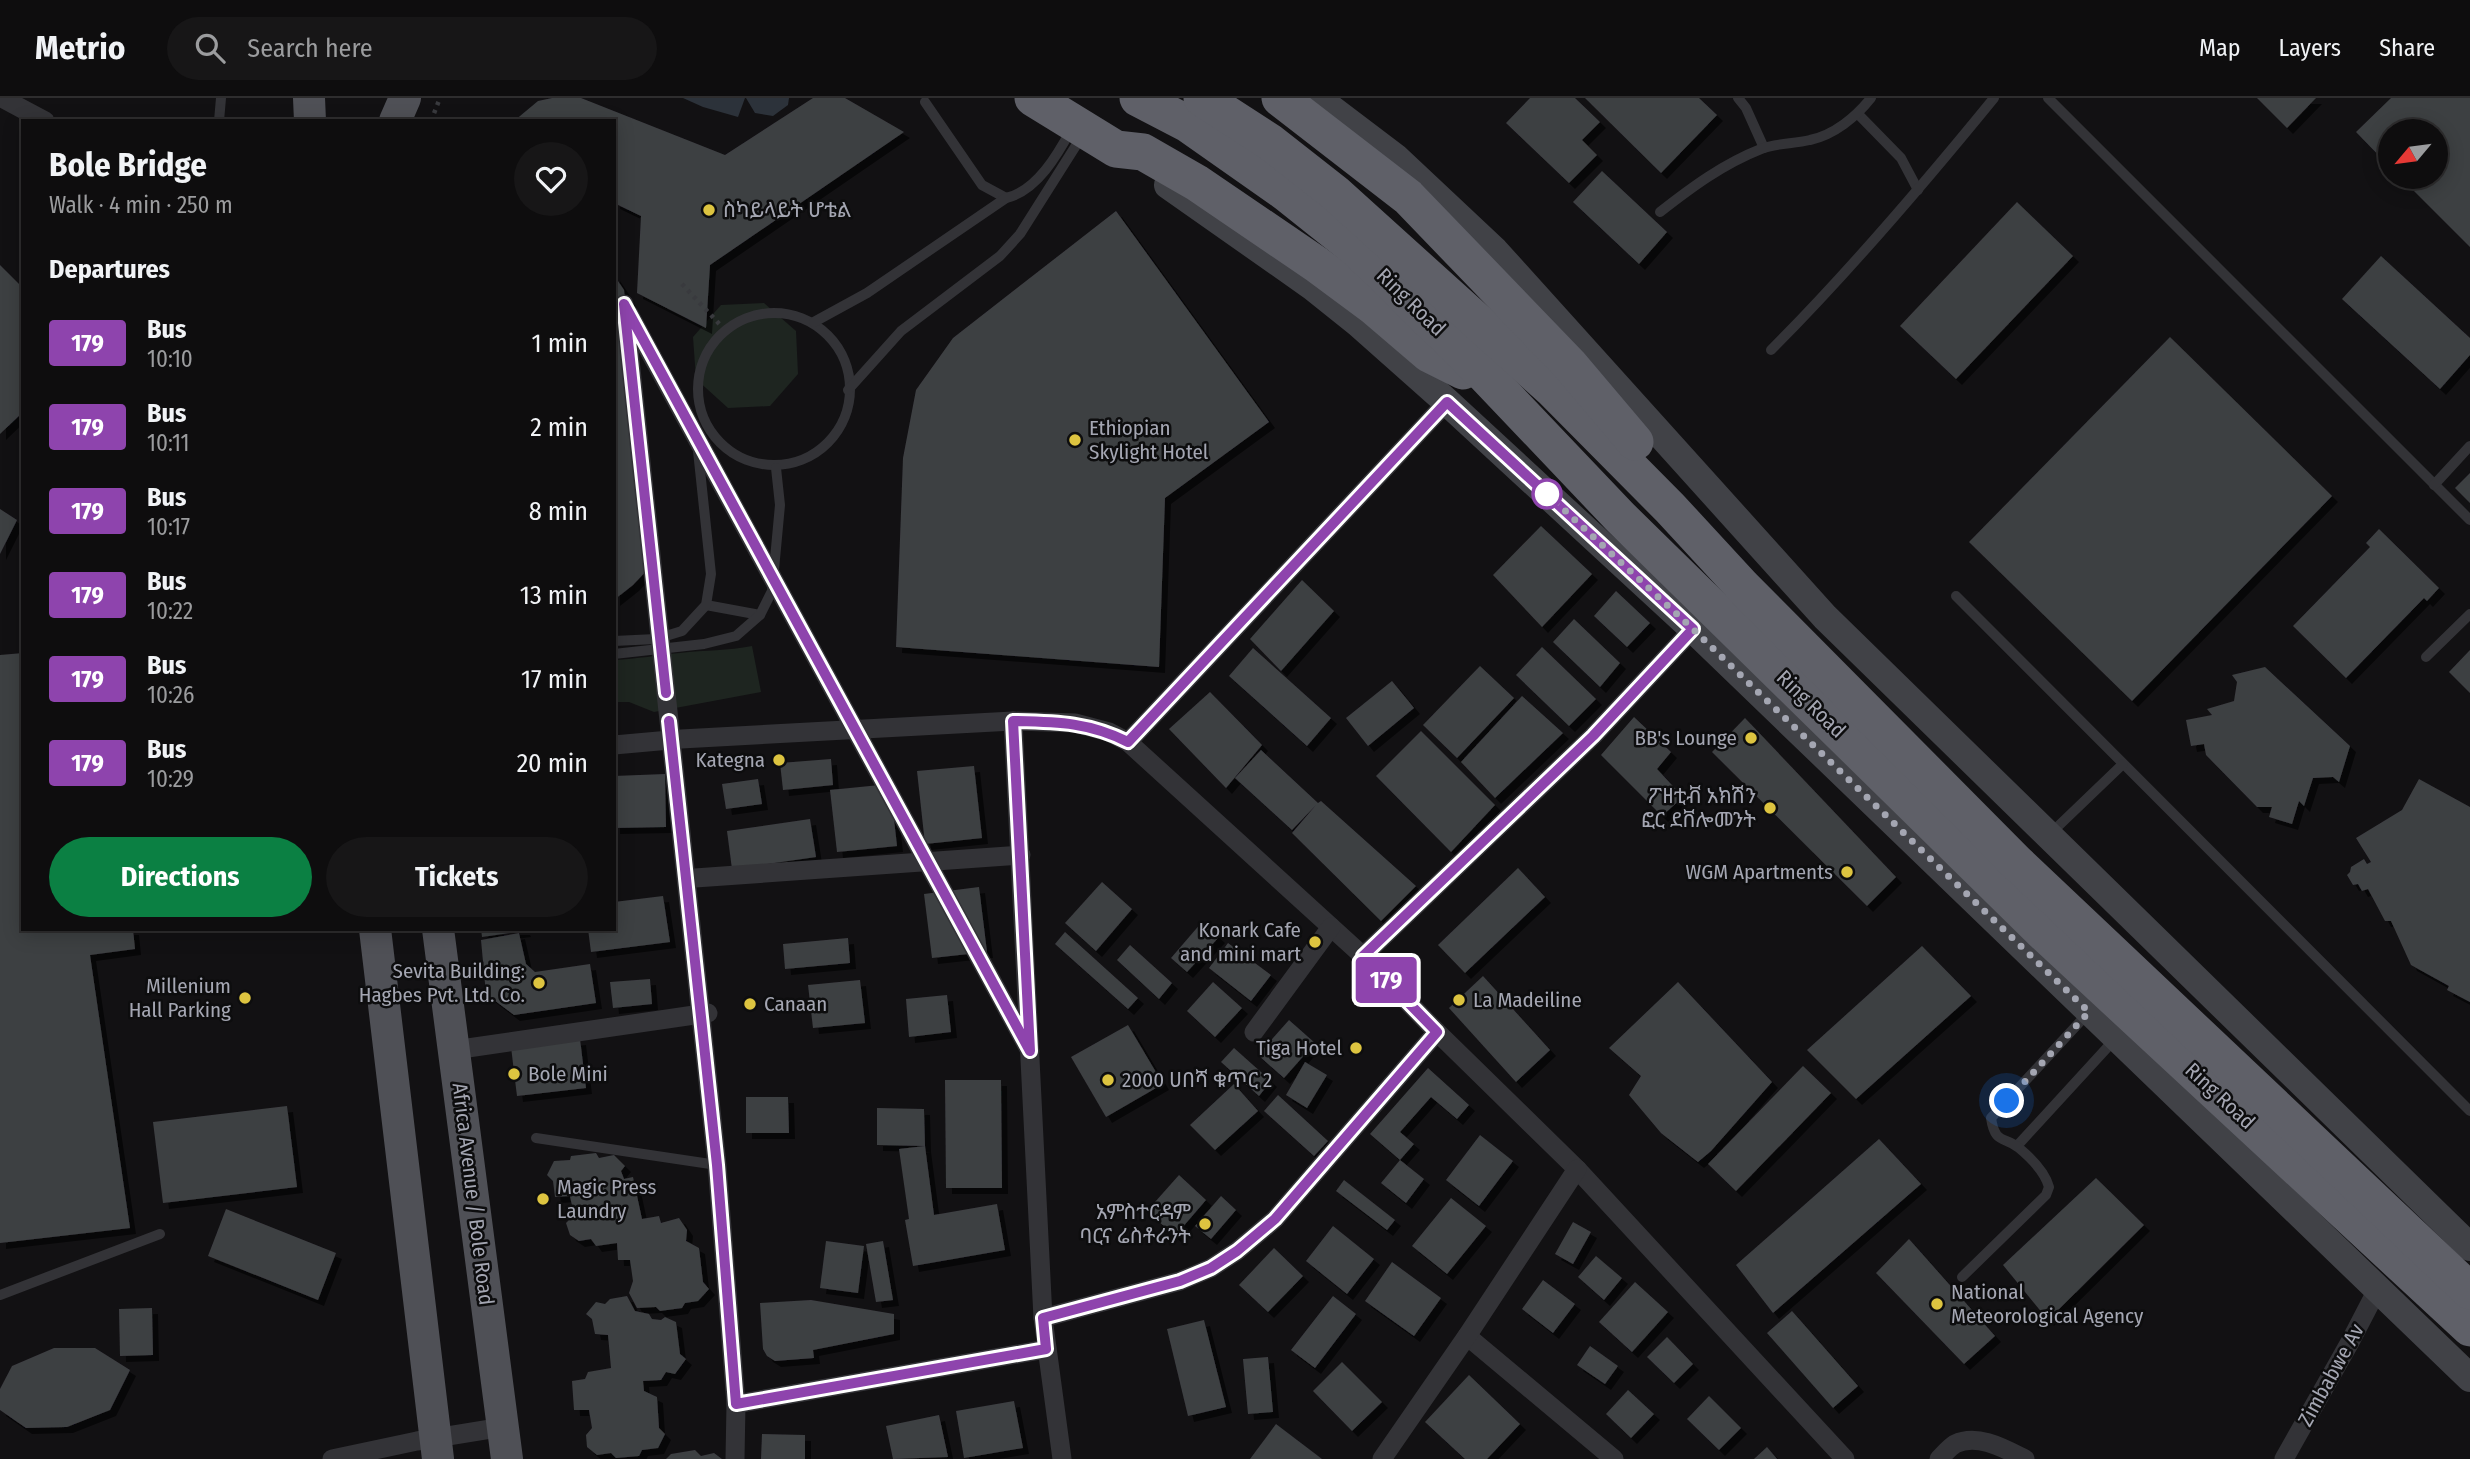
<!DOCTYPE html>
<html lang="en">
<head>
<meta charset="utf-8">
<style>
  :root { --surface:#0e0d0e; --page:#171617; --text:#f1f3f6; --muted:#9b9c9e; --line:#2e2d2e; --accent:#0b8043 }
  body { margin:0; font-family:"Fira Sans Condensed","Noto Sans Ethiopic",sans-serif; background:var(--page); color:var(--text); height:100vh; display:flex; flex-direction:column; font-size:26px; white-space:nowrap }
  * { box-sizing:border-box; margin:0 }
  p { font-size:23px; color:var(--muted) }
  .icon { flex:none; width:38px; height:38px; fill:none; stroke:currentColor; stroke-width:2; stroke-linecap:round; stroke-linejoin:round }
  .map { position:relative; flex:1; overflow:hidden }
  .drawer { position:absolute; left:21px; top:21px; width:595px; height:812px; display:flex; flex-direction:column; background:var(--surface); border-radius:0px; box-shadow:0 4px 18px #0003,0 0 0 2px var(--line) }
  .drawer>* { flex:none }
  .badge { padding:0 14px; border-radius:5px; font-size:24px; line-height:46px }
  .needle { width:46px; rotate:241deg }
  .fabs { position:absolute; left:2378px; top:21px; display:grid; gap:14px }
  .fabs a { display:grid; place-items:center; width:70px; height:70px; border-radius:50%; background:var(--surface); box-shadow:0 4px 18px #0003,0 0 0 2px var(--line); font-size:35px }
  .you { position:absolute; width:35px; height:35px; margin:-18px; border:5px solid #fff; border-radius:50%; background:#1a73e8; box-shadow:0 0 0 10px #1a73e833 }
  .map>.badge { position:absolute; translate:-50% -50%; box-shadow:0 0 0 4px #fff }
  h2 { padding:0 28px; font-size:26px; line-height:63px }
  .round { display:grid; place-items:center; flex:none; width:74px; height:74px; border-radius:37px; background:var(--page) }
  .overview { display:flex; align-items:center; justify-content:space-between; height:119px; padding:0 28px }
  h1 { font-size:33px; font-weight:700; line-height:52px }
  .button { display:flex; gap:14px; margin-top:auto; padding:14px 28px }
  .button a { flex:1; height:80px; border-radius:42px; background:var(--accent); color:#fff; font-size:28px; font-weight:700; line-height:80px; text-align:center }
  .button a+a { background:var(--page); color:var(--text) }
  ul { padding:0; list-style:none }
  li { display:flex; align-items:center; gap:21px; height:84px; padding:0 28px }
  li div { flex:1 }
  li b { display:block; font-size:26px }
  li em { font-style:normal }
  li .badge { min-width:77px; font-weight:700; text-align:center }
  header { display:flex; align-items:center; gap:42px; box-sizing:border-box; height:98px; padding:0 35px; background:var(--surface); border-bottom:2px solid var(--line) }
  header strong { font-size:33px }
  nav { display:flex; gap:38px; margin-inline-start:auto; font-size:24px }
  .search { width:490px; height:63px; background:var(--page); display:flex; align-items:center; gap:18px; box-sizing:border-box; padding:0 24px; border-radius:38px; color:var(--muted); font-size:26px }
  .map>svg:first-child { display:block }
</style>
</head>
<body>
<header>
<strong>Metrio</strong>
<div class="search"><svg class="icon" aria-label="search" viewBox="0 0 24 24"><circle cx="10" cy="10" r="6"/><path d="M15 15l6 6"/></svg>Search here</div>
<nav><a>Map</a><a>Layers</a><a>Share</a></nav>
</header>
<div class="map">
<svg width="2470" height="1361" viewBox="0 0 2470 1361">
  <defs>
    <filter id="shadow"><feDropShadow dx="6" dy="6" stdDeviation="0" flood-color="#0009"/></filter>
  </defs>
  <rect width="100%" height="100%" fill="#121113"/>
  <!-- green -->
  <g fill="#1e2520">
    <path d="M764 205 796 233 798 276 770 308 728 310 696 281 693 239 721 207Z"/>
    <path d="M752 548 761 594 654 614 629 604H614V562C637 561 658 557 680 555 705 552 728 553 752 548Z"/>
  </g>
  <!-- water -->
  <g fill="#2c323a">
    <path d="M683 0H745L738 19 703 9Z"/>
    <path d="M746 0H789L788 7 773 18 755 15Z"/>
  </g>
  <!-- building -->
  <g fill="#3e3f43" filter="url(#shadow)">
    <path d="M552 0H581L725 57 813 0H845L904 34 710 167 706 230 637 195 641 118 614 105V23H514L538 3Z"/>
    <path d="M1530 0H1575L1600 24 1582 42 1597 57 1569 85 1506 25Z"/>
    <path d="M1585 0H1699L1717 17 1661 75Z"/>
    <path d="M2257 0H2316L2287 30Z"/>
    <path d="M2391 0H2470V149L2400 79H2436V33H2390V69L2356 34Z"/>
    <path d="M1602 73 1667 134 1639 166 1573 104Z"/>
    <path d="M2017 104 2073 158 1956 281 1900 228Z"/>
    <path d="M1116 113 1269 324 1165 400 1159 569 896 549 903 360 916 292 953 240Z"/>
    <path d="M2381 158 2470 240V257L2440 291 2342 201Z"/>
    <path d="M0 167 23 190V314L0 336Z"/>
    <path d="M614 177 624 192 637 308 650 469 633 487 614 502Z"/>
    <path d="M2170 239 2332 398 2132 603 1969 444Z"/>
    <path d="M2470 375V405L2455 390Z"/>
    <path d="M0 411 17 422 0 456Z"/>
    <path d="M1541 428 1592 476 1542 529 1493 477Z"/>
    <path d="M2379 431 2439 490 2427 503 2424 500 2346 580 2293 528 2370 449 2366 445Z"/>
    <path d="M1302 482 1334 513 1281 573 1250 541Z"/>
    <path d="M1616 493 1650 525 1627 549 1594 518Z"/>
    <path d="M1574 521 1620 565 1600 589 1553 544Z"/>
    <path d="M1542 549 1596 601 1569 628 1516 577Z"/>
    <path d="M1253 550 1331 620 1307 648 1229 578Z"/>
    <path d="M2470 552V595L2449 574Z"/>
    <path d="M23 555V831H133L135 851 90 857 130 1130 0 1145V557Z"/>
    <path d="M1480 568 1514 600 1457 660 1423 627Z"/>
    <path d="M2265 569 2350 648 2339 684 2333 679 2313 680 2304 708 2299 703 2292 726 2269 719 2272 709H2257L2206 657 2204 646 2191 648 2186 622 2212 617 2207 611 2234 603 2237 584 2232 577Z"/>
    <path d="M1392 583 1414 610 1368 648 1346 620Z"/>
    <path d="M1210 594 1262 647 1226 690 1169 631Z"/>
    <path d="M1522 598 1563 635 1495 700 1461 664Z"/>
    <path d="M1634 619 1671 654 1657 671 1683 699 1662 718 1601 657Z"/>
    <path d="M1745 620 1896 779 1867 808 1712 654Z"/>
    <path d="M1421 633 1495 707 1451 754 1376 678Z"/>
    <path d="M1261 652 1318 705 1321 703 1416 788 1381 823 1292 735 1316 707 1292 732 1235 680Z"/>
    <path d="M831 661 833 687 783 692 780 665Z"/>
    <path d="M974 668 982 740 925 746 917 673Z"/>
    <path d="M665 676 666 729 614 730V678Z"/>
    <path d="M758 681 762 706 726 711 722 686Z"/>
    <path d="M2419 681 2470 709V904L2447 892 2449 888 2411 867 2391 823H2385L2368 791 2362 793 2358 786 2353 787 2347 777 2350 774 2351 769 2364 761 2367 766 2371 764 2356 740 2402 712Z"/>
    <path d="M890 686 897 748 837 754 830 692Z"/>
    <path d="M810 721 816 759 732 771 727 733Z"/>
    <path d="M1518 770 1545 799 1465 875 1438 847Z"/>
    <path d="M1102 784 1132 811 1096 853 1065 825Z"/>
    <path d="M979 789 987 854 932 860 924 796Z"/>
    <path d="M663 798 670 844 591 854 588 831H614V804Z"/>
    <path d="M1202 824 1219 839 1187 874 1171 860Z"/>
    <path d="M481 831H524L525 833 482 839Z"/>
    <path d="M1065 834 1138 900 1128 911 1055 846Z"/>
    <path d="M519 835 526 866 535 874 590 866 596 905 514 917 486 896 481 842Z"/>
    <path d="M848 840 850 865 785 871 783 846Z"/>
    <path d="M1228 845 1271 877 1251 903 1209 870Z"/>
    <path d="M1130 847 1172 885 1159 901 1117 862Z"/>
    <path d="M1922 848 1971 898 1856 1001 1807 952Z"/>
    <path d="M1483 878 1550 952 1516 984 1449 910Z"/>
    <path d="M650 881 652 906 613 910 610 884Z"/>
    <path d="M860 882 865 925 813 930 808 887Z"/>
    <path d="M1213 884 1242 910 1215 939 1187 913Z"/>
    <path d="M1678 884 1772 984 1711 1053 1698 1064 1661 1035 1629 997 1641 978 1609 950Z"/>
    <path d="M947 897 951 934 909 939 906 901Z"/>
    <path d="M1289 922 1315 945 1284 980 1258 957Z"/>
    <path d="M1128 927 1163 986 1106 1019 1071 959Z"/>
    <path d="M580 941 586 990 517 998 511 949Z"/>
    <path d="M1234 950 1271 983 1259 998 1221 964Z"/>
    <path d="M1305 964 1327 977 1307 1010 1286 997Z"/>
    <path d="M1803 968 1831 995 1736 1093 1708 1066Z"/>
    <path d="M1428 970 1469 1007 1457 1021 1431 999 1400 1034 1414 1046 1400 1062 1370 1036Z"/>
    <path d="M945 982H1001L1002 1090H946Z"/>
    <path d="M1234 986 1258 1013 1215 1052 1190 1027Z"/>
    <path d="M1278 997 1328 1043 1314 1058 1264 1013Z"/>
    <path d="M746 999H788L789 1035H746Z"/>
    <path d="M287 1008 297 1089 163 1105 153 1024Z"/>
    <path d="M877 1010 924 1011 925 1048 877 1047Z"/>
    <path d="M1480 1037 1513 1063 1479 1108 1446 1082Z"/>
    <path d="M1879 1041 1921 1086 1773 1215 1736 1167Z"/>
    <path d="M925 1048 934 1117 997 1106 1005 1152 913 1168 905 1122 909 1121 899 1051Z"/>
    <path d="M596 1055 599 1060 614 1057 625 1068 621 1073 624 1081 633 1079 642 1121 659 1118 661 1125 679 1120 687 1132 686 1143 699 1150 703 1184 709 1191 698 1203 685 1205 682 1210 660 1213 656 1209 637 1210 629 1195 633 1183 630 1162H618L617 1145 596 1148 591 1141 579 1143 570 1137 566 1125 574 1117 570 1098 555 1099 553 1083 547 1077 554 1063 570 1062 571 1058Z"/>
    <path d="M1400 1062 1424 1081 1406 1105 1381 1085Z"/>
    <path d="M1179 1077 1206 1102 1175 1138 1147 1113Z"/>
    <path d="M2096 1080 2144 1127 2048 1222 2003 1167Z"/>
    <path d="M1344 1082 1395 1122 1387 1132 1336 1093Z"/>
    <path d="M1221 1098 1236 1112 1211 1141 1195 1128Z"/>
    <path d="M1451 1100 1486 1128 1447 1176 1412 1148Z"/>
    <path d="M226 1111 336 1155 318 1202 208 1158Z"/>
    <path d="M1573 1124 1591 1134 1573 1166 1555 1156Z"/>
    <path d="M1333 1128 1374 1161 1347 1196 1306 1163Z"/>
    <path d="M1909 1141 1995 1238 1964 1266 1876 1175Z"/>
    <path d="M826 1143 864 1148 858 1195 820 1190Z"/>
    <path d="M883 1143 893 1202 876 1204 866 1146Z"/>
    <path d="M1274 1150 1303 1178 1268 1214 1239 1187Z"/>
    <path d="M1596 1158 1622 1180 1604 1202 1578 1179Z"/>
    <path d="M1392 1164 1441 1200 1414 1238 1365 1203Z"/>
    <path d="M1543 1182 1575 1206 1553 1235 1522 1211Z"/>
    <path d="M1635 1184 1668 1214 1632 1254 1599 1224Z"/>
    <path d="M627 1198 635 1213 649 1216 652 1221 661 1222 665 1219 676 1224 680 1256 686 1261 675 1276 666 1274 661 1282 643 1283 644 1293 657 1299 659 1330 665 1336 658 1350 642 1352 639 1358 616 1360 611 1355 597 1357 587 1349 586 1337 592 1330 589 1312H574L572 1283 585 1281 588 1274 611 1270 608 1237 595 1236 592 1221 586 1216 596 1204 605 1206 610 1201Z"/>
    <path d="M1333 1198 1356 1216 1315 1270 1291 1252Z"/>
    <path d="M811 1202 894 1216V1236L813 1252 814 1260 775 1263 767 1258 763 1251 760 1205Z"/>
    <path d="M152 1210 153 1257 120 1258 119 1211Z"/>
    <path d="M1792 1213 1858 1288 1833 1310 1767 1235Z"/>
    <path d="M1204 1222 1226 1309 1188 1318 1167 1231Z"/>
    <path d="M1667 1239 1693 1266 1674 1285 1647 1259Z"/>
    <path d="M1590 1248 1618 1268 1605 1286 1577 1267Z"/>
    <path d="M54 1250H95L130 1272 110 1312 67 1329 26 1330 0 1312V1291L12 1268Z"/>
    <path d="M1268 1259 1273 1314 1248 1316 1243 1261Z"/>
    <path d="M1342 1264 1382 1304 1352 1333 1313 1293Z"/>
    <path d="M1469 1277 1520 1326 1487 1361H1465L1425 1324Z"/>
    <path d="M1628 1292 1654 1316 1631 1340 1606 1316Z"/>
    <path d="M1709 1298 1741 1330 1719 1352 1687 1321Z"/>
    <path d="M1014 1303 1023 1350 964 1360 956 1313Z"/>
    <path d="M939 1317 948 1359 893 1361 886 1328Z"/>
    <path d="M1276 1326 1322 1361H1250Z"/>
    <path d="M762 1336 805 1337V1361H761Z"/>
    <path d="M1767 1349 1777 1361H1754Z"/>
    <path d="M695 1352 701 1358 714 1355 722 1361H666L671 1356Z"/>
  </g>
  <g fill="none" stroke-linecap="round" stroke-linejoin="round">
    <!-- path -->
    <g stroke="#393a3e" stroke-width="4.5" stroke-dasharray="3.5 5" stroke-linecap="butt">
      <path d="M431 23 440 0"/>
      <path d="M682 186 724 231"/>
    </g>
    <!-- lane -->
    <g stroke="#333337" stroke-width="10">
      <path d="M1738 0 1746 10 1764 50"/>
      <path d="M2048 0 2470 422"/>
      <path d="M925 4 982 87 1006 100"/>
      <path d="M1858 16 1901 60 1918 92"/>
      <path d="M219 23 221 0"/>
      <path d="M1660 114C1692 89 1723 66 1761 51 1776 45 1794 46 1810 42 1834 37 1856 19 1871 0"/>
      <circle cx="774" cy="291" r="76"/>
      <path d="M814 224 867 195 1006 100C1037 93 1058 56 1072 30"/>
      <path d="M1771 252C1850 173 1923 87 1994 0"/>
      <path d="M848 292 901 233 1000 158 1020 136 1082 38"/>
      <path d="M2434 387 2470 348"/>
      <path d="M1956 498 2470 1013"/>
      <path d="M706 507 760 517"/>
      <path d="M614 543 656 541 682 533 706 507 711 476 698 353"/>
      <path d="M614 556 704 546 736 538 760 517 772 493 780 407 776 370"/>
      <path d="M2426 559 2470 516"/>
      <path d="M2050 736 2123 666"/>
      <path d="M536 1040 717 1067"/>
      <path d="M2017 1048 2116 940"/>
      <path d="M1962 1179 2046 1097 2049 1089C2045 1074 2031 1060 2019 1050 2005 1038 1995 1047 1991 1020L2089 914"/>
      <path d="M0 1197 160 1136"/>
    </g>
    <!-- street -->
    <g stroke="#333337" stroke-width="19">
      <path d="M2 0 45 23"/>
      <path d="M624 206 717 1067 736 1306 735 1361"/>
      <path d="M629 216 1030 953"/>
      <path d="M1013 623 1043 1220 1062 1361"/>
      <path d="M1128 644 1447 304"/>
      <path d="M614 647 681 641 1013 623 1075 625 1109 634 1128 644 1363 858 1437 934 1577 1071 1845 1361"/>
      <path d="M695 780 1021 757"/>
      <path d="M1363 858 1593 638 1693 531"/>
      <path d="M1254 934 1331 829"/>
      <path d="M454 952 708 915"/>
      <path d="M1043 1220 1180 1183 1211 1170 1237 1153 1275 1121 1437 934"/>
      <path d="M1467 1238 1614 1361"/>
      <path d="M736 1306 1046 1251"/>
      <path d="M332 1361 417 1343 503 1329"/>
      <path d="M1382 1361 1467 1238 1577 1071"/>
      <path d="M1939 1361C1944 1356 1950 1349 1955 1346 1978 1335 2005 1351 2025 1361"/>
      <path d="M2284 1361 2350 1244 2377 1192"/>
    </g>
    <!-- secondary -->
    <g stroke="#414247" stroke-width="28">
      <path d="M1317 0 1396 60 1495 153 1825 519 2470 1149"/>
      <path d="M1168 87 1313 189 1358 225 1447 304 1693 531 2470 1280"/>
    </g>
    <!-- primary -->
    <g stroke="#4f5056" stroke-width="32">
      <path d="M309 0 310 23"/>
      <path d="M395 23 405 0"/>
      <path d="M375 831 438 1361"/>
      <path d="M438 831 507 1361"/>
    </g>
    <!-- highway -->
    <g stroke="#5f6068" stroke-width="37">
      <path d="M1033 0 1116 51 1143 54 1197 85 1316 166 1374 209 1429 256 1463 273"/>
      <path d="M1138 0 1188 26 1286 95 1360 154 1485 277 1620 419 2044 835 2470 1230"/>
      <path d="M1202 0 1270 44 1335 95 1552 291 1670 410 1742 488 2017 765 2470 1193"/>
      <path d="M1280 0 1408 99 1569 266 1635 344"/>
    </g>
  </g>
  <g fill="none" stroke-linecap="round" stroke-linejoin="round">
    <!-- line casing -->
    <g stroke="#fff" stroke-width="16">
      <path id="line" d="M666 595 624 206 1030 953 1013 623C1057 624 1088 624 1128 644L1447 304 1693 531 1593 638 1363 858 1437 934 1275 1121 1237 1153 1211 1170 1180 1183 1043 1220 1046 1251 736 1306 717 1067 669 623"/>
    </g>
    <!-- line -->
    <use href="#line" stroke="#8e44ad" stroke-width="10"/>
    <!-- walk -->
    <path stroke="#a4a6b2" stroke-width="7" stroke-dasharray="0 12.6" d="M1547 396 1693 531 2089 914 2007 1003"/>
  </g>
  <!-- markers -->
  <g fill="#ddc440" stroke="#0d0d0e" stroke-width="2.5">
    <circle cx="709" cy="112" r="7"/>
    <circle cx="1075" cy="342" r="7"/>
    <circle cx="1751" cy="640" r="7"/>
    <circle cx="779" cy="662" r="7"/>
    <circle cx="1770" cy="710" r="7"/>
    <circle cx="1847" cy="774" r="7"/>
    <circle cx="1315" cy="844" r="7"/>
    <circle cx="539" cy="885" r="7"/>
    <circle cx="245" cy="900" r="7"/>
    <circle cx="1459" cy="902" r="7"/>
    <circle cx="750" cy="906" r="7"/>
    <circle cx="1356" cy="950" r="7"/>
    <circle cx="514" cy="976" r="7"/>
    <circle cx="1108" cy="982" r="7"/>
    <circle cx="543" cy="1101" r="7"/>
    <circle cx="1205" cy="1126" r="7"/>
    <circle cx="1937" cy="1206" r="7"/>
  </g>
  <circle fill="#fff" stroke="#8e44ad" stroke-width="3.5" cx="1547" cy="396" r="14"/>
  <g text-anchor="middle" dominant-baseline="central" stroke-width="5" stroke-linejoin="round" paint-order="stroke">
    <!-- poi labels -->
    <g font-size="21" fill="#a4a6b2" stroke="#0d0d0e" text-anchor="end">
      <text x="723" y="112" text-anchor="start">ስካይላይት ሆቴል</text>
      <text x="1089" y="330" text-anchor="start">Ethiopian<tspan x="1089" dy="24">Skylight Hotel</tspan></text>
      <text x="1737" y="640">BB's Lounge</text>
      <text x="765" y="662">Kategna</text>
      <text x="1756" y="698">ፖዘቲቭ አክሽን<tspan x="1756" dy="24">ፎር ደቨሎመንት</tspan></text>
      <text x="1833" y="774">WGM Apartments</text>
      <text x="1301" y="832">Konark Cafe<tspan x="1301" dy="24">and mini mart</tspan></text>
      <text x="525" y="873">Sevita Building:<tspan x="525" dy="24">Hagbes Pvt. Ltd. Co.</tspan></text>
      <text x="231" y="888">Millenium<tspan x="231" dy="24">Hall Parking</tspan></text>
      <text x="1473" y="902" text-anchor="start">La Madeiline</text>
      <text x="764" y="906" text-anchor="start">Canaan</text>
      <text x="1342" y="950">Tiga Hotel</text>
      <text x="528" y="976" text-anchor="start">Bole Mini</text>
      <text x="1122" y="982" text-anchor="start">2000 ሀበሻ ቁጥር 2</text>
      <text x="557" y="1089" text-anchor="start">Magic Press<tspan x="557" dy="24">Laundry</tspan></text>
      <text x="1191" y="1114">አምስተርዳም<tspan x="1191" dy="24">ባርና ሬስቶራንት</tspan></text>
      <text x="1951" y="1194" text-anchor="start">National<tspan x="1951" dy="24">Meteorological Agency</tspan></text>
    </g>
    <!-- street labels -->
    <g font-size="21" fill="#a4a6b2" stroke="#0d0d0e">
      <text transform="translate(1411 204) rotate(44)">Ring Road</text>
      <text transform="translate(1811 606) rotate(44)">Ring Road</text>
      <text transform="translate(2220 998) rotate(43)">Ring Road</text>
      <text transform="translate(473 1096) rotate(83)">Africa Avenue / Bole Road</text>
      <text transform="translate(2331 1277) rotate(-61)">Zimbabwe Av</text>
    </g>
  </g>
</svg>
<div class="fabs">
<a><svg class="needle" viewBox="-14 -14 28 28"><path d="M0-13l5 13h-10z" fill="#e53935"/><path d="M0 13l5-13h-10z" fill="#9b9c9e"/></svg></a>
</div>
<div class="you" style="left:2007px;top:1003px"></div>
<b class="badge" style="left:1386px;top:882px;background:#8e44ad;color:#fff">179</b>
<section class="drawer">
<div class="overview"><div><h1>Bole Bridge</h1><p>Walk · 4 min · 250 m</p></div><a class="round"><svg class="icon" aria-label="heart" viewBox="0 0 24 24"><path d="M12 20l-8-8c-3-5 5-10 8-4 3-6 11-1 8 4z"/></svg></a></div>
<h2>Departures</h2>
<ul>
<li><span class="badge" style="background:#8e44ad;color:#fff">179</span><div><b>Bus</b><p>10:10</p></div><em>1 min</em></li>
<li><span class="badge" style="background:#8e44ad;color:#fff">179</span><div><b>Bus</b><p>10:11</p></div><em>2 min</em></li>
<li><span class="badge" style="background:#8e44ad;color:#fff">179</span><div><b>Bus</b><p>10:17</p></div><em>8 min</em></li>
<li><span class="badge" style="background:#8e44ad;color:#fff">179</span><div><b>Bus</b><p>10:22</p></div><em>13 min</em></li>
<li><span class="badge" style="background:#8e44ad;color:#fff">179</span><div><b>Bus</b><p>10:26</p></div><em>17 min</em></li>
<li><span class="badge" style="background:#8e44ad;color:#fff">179</span><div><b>Bus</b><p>10:29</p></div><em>20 min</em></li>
</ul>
<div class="button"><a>Directions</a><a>Tickets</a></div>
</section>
</div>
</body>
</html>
